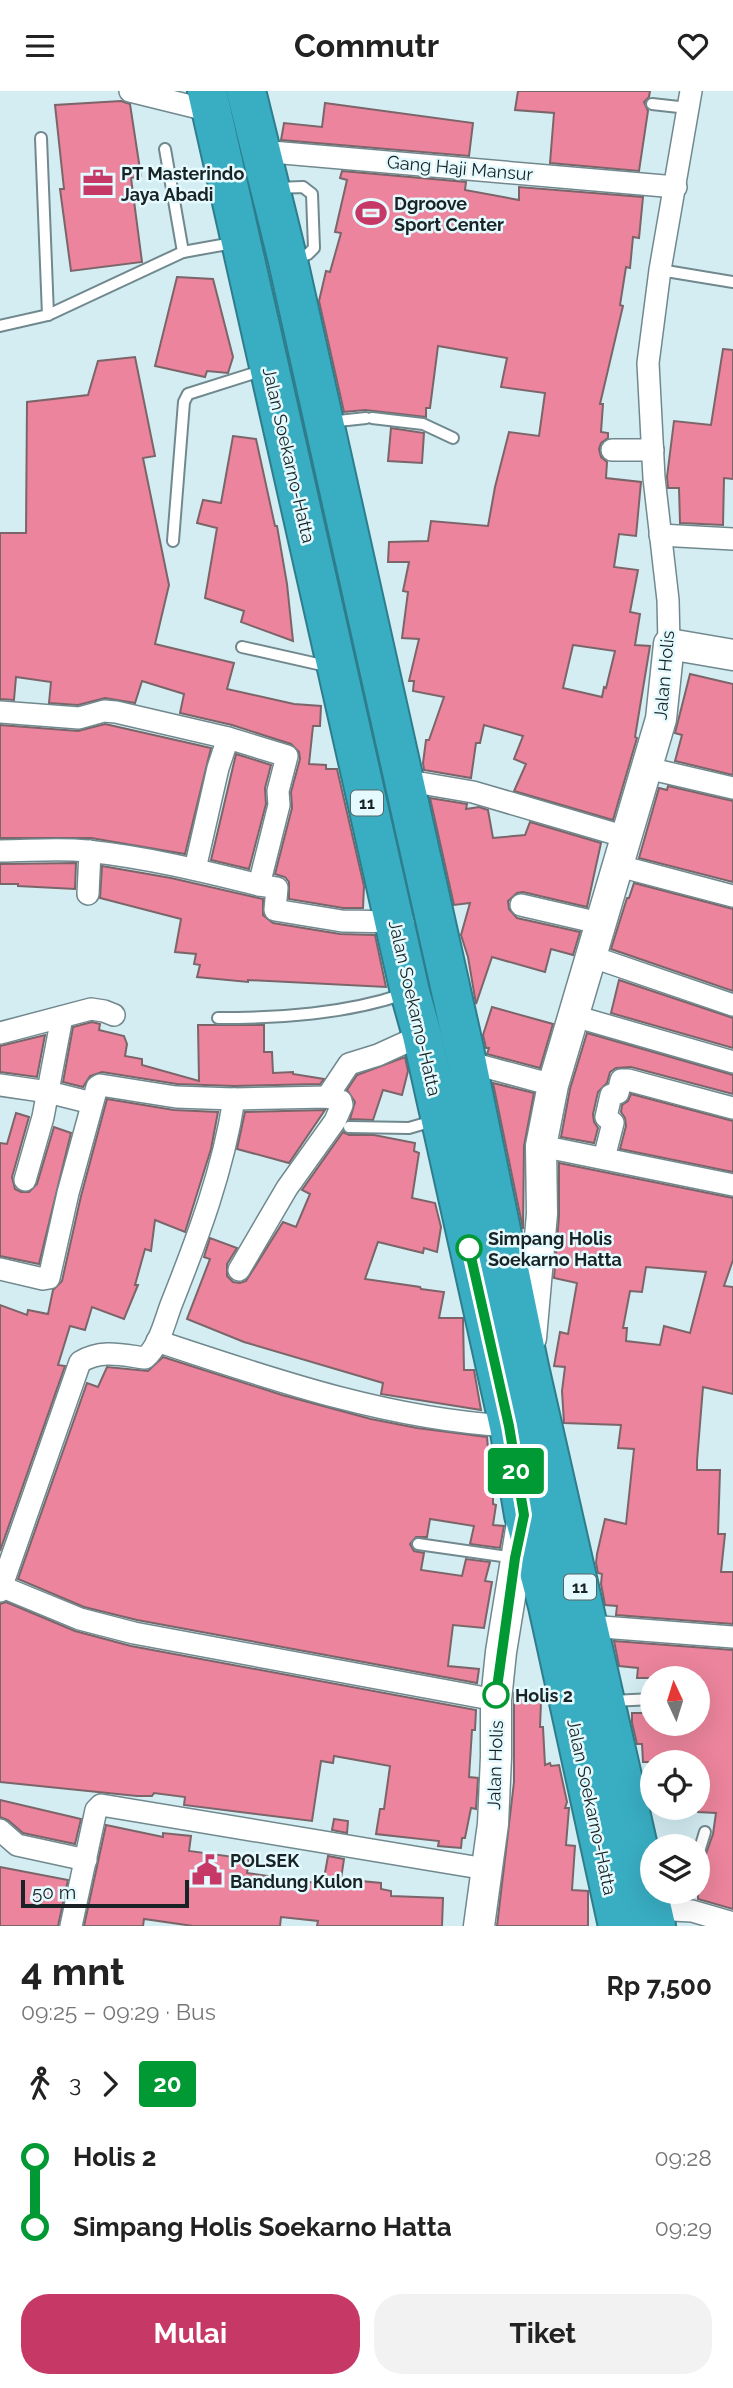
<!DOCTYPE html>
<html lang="id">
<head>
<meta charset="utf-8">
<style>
  :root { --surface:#fff; --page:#f2f2f2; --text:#222; --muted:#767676; --accent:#c63865 }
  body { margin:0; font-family:Raleway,sans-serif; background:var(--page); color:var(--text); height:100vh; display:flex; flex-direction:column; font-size:26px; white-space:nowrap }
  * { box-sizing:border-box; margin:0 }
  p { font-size:23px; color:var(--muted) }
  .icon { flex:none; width:38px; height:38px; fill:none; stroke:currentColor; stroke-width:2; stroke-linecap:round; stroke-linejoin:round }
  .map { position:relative; height:1835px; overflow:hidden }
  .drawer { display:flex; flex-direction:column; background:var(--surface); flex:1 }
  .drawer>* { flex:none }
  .badge { padding:0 14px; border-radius:5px; font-size:24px; line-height:46px }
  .needle { width:46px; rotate:356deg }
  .fabs { position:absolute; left:640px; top:1575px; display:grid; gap:14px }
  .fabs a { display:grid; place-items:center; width:70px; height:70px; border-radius:50%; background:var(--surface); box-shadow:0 7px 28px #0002; font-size:35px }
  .scale { position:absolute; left:21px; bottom:18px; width:168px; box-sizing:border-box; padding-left:7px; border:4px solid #192325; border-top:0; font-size:19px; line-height:24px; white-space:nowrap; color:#192325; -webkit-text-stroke:5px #e4fafe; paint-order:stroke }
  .map>.badge { position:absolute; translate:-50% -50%; box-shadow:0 0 0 4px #fff }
  .legs { display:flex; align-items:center; gap:10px; height:77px; padding:0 21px; font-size:23px }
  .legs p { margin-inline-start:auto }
  .headline { display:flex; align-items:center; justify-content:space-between; height:119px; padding:0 21px }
  h1 { font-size:38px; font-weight:700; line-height:52px }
  .button { display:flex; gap:14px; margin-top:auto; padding:14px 21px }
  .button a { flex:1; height:80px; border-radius:28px; background:var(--accent); color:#fff; font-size:28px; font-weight:700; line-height:80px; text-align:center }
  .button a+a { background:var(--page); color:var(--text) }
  ul { padding:0 21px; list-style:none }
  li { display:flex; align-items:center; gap:24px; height:70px; font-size:26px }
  li i { display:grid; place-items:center; width:10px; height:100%; margin:0 9px; background:currentColor }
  li i::after { content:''; width:18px; height:18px; margin:-9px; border:5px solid; border-radius:50%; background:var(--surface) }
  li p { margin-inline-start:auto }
  li:first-child i { background:linear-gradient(#0000 50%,currentColor 0) }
  li:last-child i { background:linear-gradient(currentColor 50%,#0000 0) }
  header { display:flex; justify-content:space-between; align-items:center; height:91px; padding:0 21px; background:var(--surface); font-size:32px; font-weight:700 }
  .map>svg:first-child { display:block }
</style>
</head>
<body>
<header><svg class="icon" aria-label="menu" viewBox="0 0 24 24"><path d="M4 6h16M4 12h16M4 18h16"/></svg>Commutr<svg class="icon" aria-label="heart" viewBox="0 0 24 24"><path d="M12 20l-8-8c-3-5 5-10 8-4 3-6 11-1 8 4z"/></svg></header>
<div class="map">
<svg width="733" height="1835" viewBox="0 0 733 1835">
  <rect width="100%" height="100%" fill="#d3edf3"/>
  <!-- building -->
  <g fill="#eb849c" stroke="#7b6569" stroke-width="2" fill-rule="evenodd">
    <path d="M518 0H650L649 6 644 11 648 20 639 80 550 72 554 22 515 19Z"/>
    <path d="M121 10 130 13 141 85 131 87 142 171 71 180 60 98H64L55 14Z"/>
    <path d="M325 12 473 32 469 65 281 49 284 32 322 36Z"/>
    <path d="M342 80 466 91 465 99 519 109V96L643 106 639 147 633 146 630 177 626 176 620 214 623 215 600 313H603L601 341 608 342V347L601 352 599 358 601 366 607 371 606 387 641 391 636 445 619 443 614 476 638 479 630 521 640 523 635 554 650 555 635 646 637 647 613 729 514 700 526 673 514 668 523 645 484 634 480 652H476L471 687 424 679 423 672 426 649H429L444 606 413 600 414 590H409L419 548 402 547 408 501 403 500 409 471H388L389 451 428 450 431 430 488 435 495 396 509 341 539 345 545 302 501 296 507 267 438 255 430 317H426V326L365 319 344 321 319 210 326 180 330 181 341 142 335 141 347 89 340 87ZM573 554 615 560 606 597 604 596 602 606 563 597Z"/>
    <path d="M177 186 213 188 233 266 228 282 207 280 205 286 155 275Z"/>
    <path d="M723 258 733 259V388L724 387 723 434 680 432 679 397H668L667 386 674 330 711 334Z"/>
    <path d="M135 266 155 365 143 367 169 494 155 553 234 572 227 598 294 613 321 615 320 635H313L309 673 326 674V678H337L364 795 363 817H343L289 808V791L285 786 275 783 292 717 291 701 300 668 299 661 291 653 232 634 180 622 184 603 142 590 135 612 105 607 78 614 49 612 51 591 16 586 14 609 0 608V442H26L27 311 88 304 98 270Z"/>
    <path d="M391 337 424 342 422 372 388 370Z"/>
    <path d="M233 345 256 348 275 435H277L287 493 293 550 241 531 244 520 205 507 217 437 197 432 203 409 221 412Z"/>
    <path d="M690 583 733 593V684L675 670 682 644 675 642Z"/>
    <path d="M105 633 211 657 185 763 91 747H0V634L78 640Z"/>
    <path d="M236 663 271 674 265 697 266 713 249 778 211 769Z"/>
    <path d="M668 695 733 710V791L639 767 659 697 667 699Z"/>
    <path d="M430 707 467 713 466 718 479 716 488 719 493 747 525 744 530 731 601 752 587 816 523 801 517 802 508 810 509 818 517 827 580 841 573 864 551 858 545 881 492 866 476 913 468 866 461 844 470 812 454 814Z"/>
    <path d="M76 772 75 798 18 795V793H0V773Z"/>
    <path d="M102 775 171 787 263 808V824L273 832 340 843 375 844 386 896 248 889V891L197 886 200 874 194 873 196 863 175 861 181 828 100 807Z"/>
    <path d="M634 792 733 818V900L611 858 627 807H629Z"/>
    <path d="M619 889 733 927V957L611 922Z"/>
    <path d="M492 916 553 933 540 977 487 963 489 957H486L483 944Z"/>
    <path d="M92 931 100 933 99 939 124 945 127 953 125 965 142 968V974L199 990 198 934H264V961H272L273 982 293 981V983L324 988 320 993 234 995 177 993 102 981 90 985 83 996 63 991 73 936Z"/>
    <path d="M587 942 733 984V1003L631 976 616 977 610 981 607 992 598 1001 593 1023 594 1031 598 1037 594 1052 561 1046 570 998Z"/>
    <path d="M45 944 37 986 0 981V955Z"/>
    <path d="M405 966 408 980 402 1004 383 999 373 1029 350 1028 355 1011 347 999 357 984Z"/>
    <path d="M493 992 534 1002 524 1055 523 1138Z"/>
    <path d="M631 1003 733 1030V1081L620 1058 626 1035 625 1027 621 1021 622 1014 628 1010Z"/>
    <path d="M107 1008 174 1019 218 1021 211 1058 185 1141 155 1129 151 1160 145 1158 135 1194H138L124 1228 92 1216 85 1239 70 1235 58 1274 65 1275 0 1460V1214L27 1224 28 1219 48 1223 53 1199 62 1190 81 1105Z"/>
    <path d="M325 1019 289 1072 237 1058 245 1021Z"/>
    <path d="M16 1022 29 1026 12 1086 15 1098 21 1101H29L37 1093 54 1036 71 1042 39 1173 0 1165V1052L7 1053Z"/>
    <path d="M343 1041 349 1044H374L415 1052 414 1060 419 1062 412 1107 435 1112 441 1136 437 1161 424 1157 423 1162 378 1151 365 1188 420 1196 421 1198 444 1201 439 1227H463L464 1279H474L481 1319 381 1303 383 1292 244 1251 187 1228 210 1168 204 1166 210 1147 237 1157 227 1173V1185L233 1191 240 1192 246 1190 283 1131 296 1136 310 1103 302 1099Z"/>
    <path d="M559 1072 733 1107V1169L724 1195 733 1196V1303L703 1296 697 1370V1379H720L718 1443H725L721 1481H733V1533L616 1524 617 1515 605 1514 601 1493 602 1483 598 1482 596 1472 597 1463 605 1428 626 1433 634 1358 618 1357 621 1334 564 1332 562 1300 565 1276 554 1275 560 1241 568 1243 577 1192 554 1187 559 1125ZM646 1176 706 1181 690 1242 664 1235 660 1254 626 1250 627 1237H623L630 1200 642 1201Z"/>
    <path d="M163 1266 282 1304 371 1328 417 1337 487 1346 490 1383H493V1413L496 1414 493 1434 504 1435 500 1457 470 1453 474 1435 430 1428 427 1446H416L410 1453 414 1460 424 1462 421 1479 462 1485 466 1468 490 1471 485 1490 492 1491 484 1537 453 1534 448 1575 479 1578 477 1592 137 1529 84 1516 18 1488 87 1292 98 1296 107 1276 148 1280Z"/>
    <path d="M6 1511 75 1540 131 1555 476 1619 475 1639H472L469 1686 478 1687 476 1718 471 1717 465 1747H462L461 1757 438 1755 439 1750 376 1743 380 1718H384L390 1675 334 1665 333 1672 321 1670 312 1730 184 1714 185 1706 154 1702 152 1705H137L0 1691V1513Z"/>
    <path d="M614 1550 733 1559V1818L698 1808V1785L713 1743 716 1722 698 1721V1671H643L642 1653H637L632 1632V1622H653V1633H698V1587H637L638 1577 619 1575Z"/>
    <path d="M514 1602H533V1611H541L540 1636H543L545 1674 550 1672 551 1675 559 1674 567 1711 565 1717H569L566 1754 575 1755 572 1799 588 1800V1835H497L514 1691Z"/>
    <path d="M0 1709 81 1728 75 1753 23 1742 8 1729 0 1726Z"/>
    <path d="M334 1728 348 1730 347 1742 332 1739Z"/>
    <path d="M106 1734 163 1746V1742L191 1745 189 1760 249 1768 247 1782 323 1793 328 1765 344 1768 341 1788 381 1792V1798L391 1800V1805L443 1807 442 1835H317L318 1830 281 1826 280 1835H193L144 1828 143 1835H84Z"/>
    <path d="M0 1776 68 1789 58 1835H0Z"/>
  </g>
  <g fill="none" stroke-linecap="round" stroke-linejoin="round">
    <!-- lane casing -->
    <g stroke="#71898e" stroke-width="14">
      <g id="lane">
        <path d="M652 13 688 17"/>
        <path d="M41 47 48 224"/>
        <path d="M165 58 183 161"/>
        <path d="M275 97 303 96 312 103 314 157 308 163 294 168"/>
        <path d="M660 179 733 191"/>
        <path d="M0 235 48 224 183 161 233 152"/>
        <path d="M372 327 423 333 453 347"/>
        <path d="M329 331 366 327"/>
        <path d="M173 450 184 311 188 303 264 279"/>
        <path d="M242 556 331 576"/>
        <path d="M218 927C280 927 345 923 404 903"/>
        <path d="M349 1036 409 1037 433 1030"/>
        <path d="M418 1453 515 1467"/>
        <path d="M612 1610 653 1608"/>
        <path d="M698 1764 705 1741"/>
      </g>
    </g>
    <!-- street casing -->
    <g stroke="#71898e" stroke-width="24">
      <g id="street">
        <path d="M130 0 211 20"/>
        <path d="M260 60 676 96"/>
        <path d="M612 359H653"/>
        <path d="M660 444 733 448"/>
        <path d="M669 553 668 509 654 387 648 272 660 179 691 0"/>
        <path d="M0 621 79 627 104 620 116 621 228 647 218 677 195 778"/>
        <path d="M228 647 287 665 278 700 279 714 259 794 277 797 275 819 342 830 403 831"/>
        <path d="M647 677 733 697"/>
        <path d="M403 689 473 701 626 746"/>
        <path d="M0 760C29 760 58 757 87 760 145 766 203 780 259 794"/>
        <path d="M619 775 733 805"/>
        <path d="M88 803 90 760"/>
        <path d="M521 814 599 832"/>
        <path d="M590 865 733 914"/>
        <path d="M574 925 733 971"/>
        <path d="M0 942 91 918 104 920 114 924"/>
        <path d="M467 971 553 994"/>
        <path d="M0 994 48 1001 92 1012"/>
        <path d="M327 1006 349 973 378 964 422 944"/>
        <path d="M541 1055 733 1094"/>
        <path d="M604 1067 613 1032 606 1026 611 1004 618 1002 621 989H628L733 1017"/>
        <path d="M25 1089 43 1026 62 926"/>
        <path d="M0 1178 43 1188 49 1187 68 1102 97 996 100 994 176 1006 234 1008 327 1006 341 1010 342 1014 335 1030 287 1097 239 1179"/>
        <path d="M157 1250C271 1288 387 1328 509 1335"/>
        <path d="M0 1495 80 1528 134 1542 496 1609"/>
        <path d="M0 1500 80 1271C102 1258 122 1264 145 1267 159 1256 165 1230 171 1214 198 1146 223 1080 234 1008"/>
        <path d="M589 1535 733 1546"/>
        <path d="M0 1739 17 1754 86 1769"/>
        <path d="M652 1818 692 1820 733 1832"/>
        <path d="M71 1835 96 1719 101 1714 486 1778"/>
      </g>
    </g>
    <!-- secondary casing -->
    <g stroke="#71898e" stroke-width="33">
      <g id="secondary">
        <path d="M531 1247 542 1123 541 1055 553 994 661 628 669 553 733 564"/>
        <path d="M479 1835 493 1733 496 1666V1609L501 1561 523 1426"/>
      </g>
    </g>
    <!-- highway casing -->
    <g stroke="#2e7d8c" stroke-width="42">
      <g id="highway">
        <path d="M207 0 410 901 422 944 509 1335 524 1424 548 1515 618 1835"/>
        <path d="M246 0 288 170 464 958 529 1276 656 1835"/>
      </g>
    </g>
    <!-- lane -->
    <use href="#lane" stroke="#fff" stroke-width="10"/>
    <!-- street -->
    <use href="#street" stroke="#fff" stroke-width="21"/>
    <!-- secondary -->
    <use href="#secondary" stroke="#fff" stroke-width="30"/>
    <!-- highway -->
    <use href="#highway" stroke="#39aec3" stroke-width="38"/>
  </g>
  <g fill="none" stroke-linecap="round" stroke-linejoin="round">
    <!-- line-1 casing -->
    <g stroke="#fff" stroke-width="16">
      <path id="line-1" d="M469 1157 509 1335 524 1424 515 1467 496 1604"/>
    </g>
    <!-- line-1 -->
    <use href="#line-1" stroke="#093" stroke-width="10"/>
  </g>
  <!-- icons -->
  <defs>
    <g id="office-bare" transform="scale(2.415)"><path d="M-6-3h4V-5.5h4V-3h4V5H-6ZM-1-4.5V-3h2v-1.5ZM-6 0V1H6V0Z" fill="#c63865" stroke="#e4fafe" stroke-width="2.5" paint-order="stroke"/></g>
    <g id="stadium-bare" transform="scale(2.415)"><path d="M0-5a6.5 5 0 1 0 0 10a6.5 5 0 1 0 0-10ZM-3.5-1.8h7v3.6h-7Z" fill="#c63865" stroke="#e4fafe" stroke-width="2.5" paint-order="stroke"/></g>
    <g id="civic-bare" transform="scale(2.415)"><path d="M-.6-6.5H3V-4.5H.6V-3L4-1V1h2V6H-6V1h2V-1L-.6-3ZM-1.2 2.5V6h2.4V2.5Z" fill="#c63865" stroke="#e4fafe" stroke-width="2.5" paint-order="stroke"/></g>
  </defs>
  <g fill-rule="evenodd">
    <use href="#office-bare" x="98" y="92"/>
    <use href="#stadium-bare" x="371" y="122"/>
    <use href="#civic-bare" x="207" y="1779"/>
  </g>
  <!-- markers -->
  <g fill="#fff" stroke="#093" stroke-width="3.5">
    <circle cx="469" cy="1157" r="12"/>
    <circle cx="496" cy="1604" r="12"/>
  </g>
  <g text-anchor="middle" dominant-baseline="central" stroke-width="5" stroke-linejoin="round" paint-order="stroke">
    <!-- shield labels -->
    <g fill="#e4fafe" stroke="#566466" stroke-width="2">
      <rect x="351" y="699.5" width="32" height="25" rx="5"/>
      <rect x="564" y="1483.5" width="32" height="25" rx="5"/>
    </g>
    <g font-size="16" font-weight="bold" fill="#192325">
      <text x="367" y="712">11</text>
      <text x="580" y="1496">11</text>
    </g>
    <!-- street labels -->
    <g font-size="18" fill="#192325" stroke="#e4fafe">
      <text transform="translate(460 77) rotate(5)">Gang Haji Mansur</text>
      <text transform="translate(289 364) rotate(77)">Jalan Soekarno-Hatta</text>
      <text transform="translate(664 584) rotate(-85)">Jalan Holis</text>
      <text transform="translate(415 917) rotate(77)">Jalan Soekarno-Hatta</text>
      <text transform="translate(495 1674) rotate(-88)">Jalan Holis</text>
      <text transform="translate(592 1716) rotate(78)">Jalan Soekarno-Hatta</text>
    </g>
    <!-- poi labels -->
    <g font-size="18" font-weight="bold" fill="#192325" stroke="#e4fafe" text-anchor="start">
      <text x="121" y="82">PT Masterindo<tspan x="121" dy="21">Jaya Abadi</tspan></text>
      <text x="394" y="112">Dgroove<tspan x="394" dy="21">Sport Center</tspan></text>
      <text x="230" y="1769">POLSEK<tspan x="230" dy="21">Bandung Kulon</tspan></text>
    </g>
    <!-- stop labels -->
    <g font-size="18" font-weight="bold" fill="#192325" stroke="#e4fafe" text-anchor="start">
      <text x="488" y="1147">Simpang Holis<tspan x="488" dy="21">Soekarno Hatta</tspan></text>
      <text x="515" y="1604">Holis 2</text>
    </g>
  </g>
</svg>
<div class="fabs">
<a><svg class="needle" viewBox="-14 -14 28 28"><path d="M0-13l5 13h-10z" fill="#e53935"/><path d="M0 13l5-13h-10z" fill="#767676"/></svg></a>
<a><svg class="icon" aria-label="locate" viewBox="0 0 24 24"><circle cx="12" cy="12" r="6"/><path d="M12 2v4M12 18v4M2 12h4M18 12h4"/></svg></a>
<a><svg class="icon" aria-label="layers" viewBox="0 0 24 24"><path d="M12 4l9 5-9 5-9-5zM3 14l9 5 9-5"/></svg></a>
</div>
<div class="scale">50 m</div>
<b class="badge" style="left:516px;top:1380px;background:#093;color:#fff">20</b>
</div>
<section class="drawer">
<div class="headline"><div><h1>4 mnt</h1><p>09:25 – 09:29 · Bus</p></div><b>Rp 7,500</b></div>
<div class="legs"><svg class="icon" aria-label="walk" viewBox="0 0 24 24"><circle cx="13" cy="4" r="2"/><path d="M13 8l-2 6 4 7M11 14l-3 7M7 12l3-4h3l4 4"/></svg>3<svg class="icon" aria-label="forward" viewBox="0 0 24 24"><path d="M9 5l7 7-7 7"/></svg><b class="badge" style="background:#093;color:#fff">20</b></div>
<ul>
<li><i style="color:#093"></i><b>Holis 2</b><p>09:28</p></li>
<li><i style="color:#093"></i><b>Simpang Holis Soekarno Hatta</b><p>09:29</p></li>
</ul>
<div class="button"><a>Mulai</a><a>Tiket</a></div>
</section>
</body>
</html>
